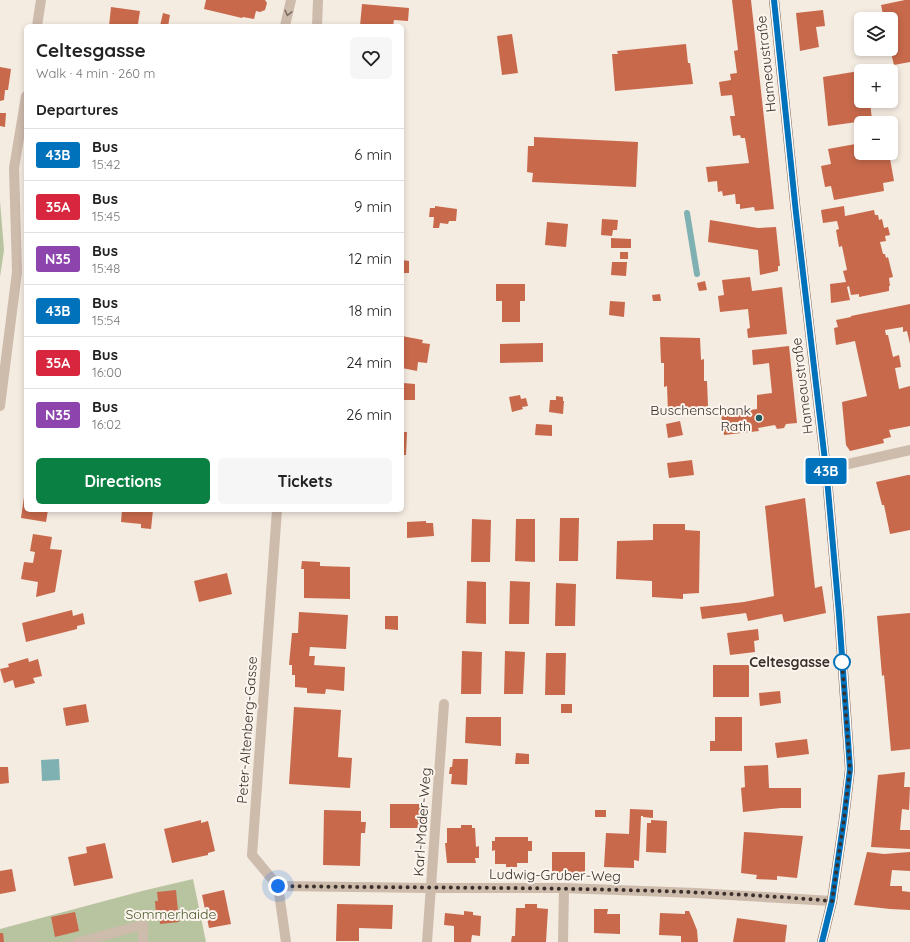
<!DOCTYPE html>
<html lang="en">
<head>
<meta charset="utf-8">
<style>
  :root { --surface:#fff; --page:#f6f6f6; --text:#222; --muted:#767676; --line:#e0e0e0; --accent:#0b8043 }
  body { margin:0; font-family:Quicksand,sans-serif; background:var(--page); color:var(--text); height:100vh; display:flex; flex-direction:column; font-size:15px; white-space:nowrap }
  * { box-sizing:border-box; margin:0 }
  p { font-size:13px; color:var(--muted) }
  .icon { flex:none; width:22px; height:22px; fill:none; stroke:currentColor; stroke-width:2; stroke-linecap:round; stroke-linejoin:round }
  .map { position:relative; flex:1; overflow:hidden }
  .drawer { position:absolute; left:24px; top:24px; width:380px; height:488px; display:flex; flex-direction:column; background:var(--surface); border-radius:6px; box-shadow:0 2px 6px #0003 }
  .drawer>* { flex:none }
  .badge { padding:0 8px; border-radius:3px; font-size:14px; line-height:26px }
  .buttons { position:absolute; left:854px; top:12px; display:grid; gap:8px }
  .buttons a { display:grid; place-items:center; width:44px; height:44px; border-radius:6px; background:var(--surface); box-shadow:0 2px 6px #0003; font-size:20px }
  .you { position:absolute; width:20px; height:20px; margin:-10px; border:3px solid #fff; border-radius:50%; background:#1a73e8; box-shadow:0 0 0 6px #1a73e833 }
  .map>.badge { position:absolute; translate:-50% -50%; box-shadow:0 0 0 2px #fff }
  h2 { padding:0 12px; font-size:15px; line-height:36px }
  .round { display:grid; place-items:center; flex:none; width:42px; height:42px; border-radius:6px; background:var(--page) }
  .overview { display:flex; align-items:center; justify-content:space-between; height:68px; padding:0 12px }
  h1 { font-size:19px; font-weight:700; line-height:30px }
  .primary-button { display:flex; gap:8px; margin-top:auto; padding:8px 12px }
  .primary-button a { flex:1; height:46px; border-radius:6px; background:var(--accent); color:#fff; font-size:16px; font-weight:700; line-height:46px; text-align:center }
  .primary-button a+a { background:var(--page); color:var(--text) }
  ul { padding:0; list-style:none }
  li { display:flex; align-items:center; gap:12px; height:52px; padding:0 12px; border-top:1px solid var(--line) }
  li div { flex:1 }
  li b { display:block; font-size:15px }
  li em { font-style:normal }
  li .badge { min-width:44px; font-weight:700; text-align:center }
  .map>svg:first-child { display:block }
</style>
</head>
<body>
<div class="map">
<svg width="910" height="942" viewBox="0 0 910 942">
  <rect width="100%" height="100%" fill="#f4ebe1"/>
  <!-- green -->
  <g fill="#b8c4a0">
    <path d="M0 201 4 250 0 277Z"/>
    <path d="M193 879 206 942H0V929L142 891Z"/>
  </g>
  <!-- water -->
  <path fill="#7fb0b2" d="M59 759 60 780 42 781 41 760Z"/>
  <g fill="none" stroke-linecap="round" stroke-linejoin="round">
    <!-- stream -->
    <path stroke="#7fb0b2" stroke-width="6" d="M687 213 697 274"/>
  </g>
  <!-- building -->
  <g fill="#c8694b">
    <path d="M206 0H265L267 3 265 10 260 12 256 11 254 19 243 17 242 18 204 9Z"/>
    <path d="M732 0H751L774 209 755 211 754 207 740 209V204H736L735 194 723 196 722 191 718 192 717 181 708 182 706 167 749 163 745 138H741L740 135 733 136 730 116H735L732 95 721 96 719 82 731 80 730 74 737 73 734 51 738 50Z"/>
    <path d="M905 0H910V62L894 65 890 49 891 19H884L881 5Z"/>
    <path d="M362 4 409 8 408 21 394 20 393 26H360Z"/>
    <path d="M111 7 140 11 138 24 144 26H109Z"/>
    <path d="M823 10 825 26 816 27 819 47 800 51 796 13Z"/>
    <path d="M163 13 170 15 168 26H160Z"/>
    <path d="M512 34 518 73 502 75 497 36Z"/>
    <path d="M686 44 688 63H690L693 84 615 91 612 54H618L617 51Z"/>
    <path d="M0 67 11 69 8 90H5L4 100 0 101Z"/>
    <path d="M859 71 861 101H870L872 120 828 126 823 77Z"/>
    <path d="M0 113H6L5 127 0 126Z"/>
    <path d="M534 137 638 142 636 187 532 182 533 173 527 172 528 146H534Z"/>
    <path d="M861 143V153H889L894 181 883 183 884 191 834 200 831 186 825 187 821 166 831 164 828 149Z"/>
    <path d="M435 206 457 209 456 221H449L448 224 440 223 439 228H433L434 217H429L430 208H435Z"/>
    <path d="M844 206 845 216 874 210 875 215H878L879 220 882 219 884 228 888 227 890 235 885 236 886 241 880 242 883 254H885L886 258 888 257 893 277 889 278 890 286H889V291L859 297V294L851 295 849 286 847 287 850 300 831 303 830 284 846 282 843 271 847 270 842 246 839 247 836 230 839 229 837 221 823 223 821 210Z"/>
    <path d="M602 219 618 220 617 230H613L612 236 601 235Z"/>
    <path d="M710 220 758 228 776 227 780 266H778V271L760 275 758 250 708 242Z"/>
    <path d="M547 222 568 224 566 247 545 245Z"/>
    <path d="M611 238 631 239V248H611Z"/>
    <rect x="620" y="252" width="8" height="7"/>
    <path d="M402 260 409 261V273H402Z"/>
    <path d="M612 262H627L626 276 611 275Z"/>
    <path d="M750 277 752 291 782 287 787 334 748 338 747 329 750 328 748 309 720 312 718 296 724 295 722 280Z"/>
    <path d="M705 281 707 290 699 291 697 283Z"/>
    <path d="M496 284H525V301H520V322H502V301H496Z"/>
    <path d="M660 294 661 301H653L652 295Z"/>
    <path d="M610 301 625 302 624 317 609 315Z"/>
    <path d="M910 304V344L907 331 903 332V327L885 330 886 335H888L893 357 899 355 901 367 895 368 899 389 910 386V426L889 430 891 437 883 439 884 443 850 451 846 445 842 402 867 396 855 341 836 345 834 328 838 327 836 320 851 317V316Z"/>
    <path d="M402 336 423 340 422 343 430 344 427 363 418 362 417 371 402 368Z"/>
    <path d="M660 337 700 338 701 360 704 359V381H707L708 406 668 412 667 386 664 387V363H661Z"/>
    <path d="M543 343V362L500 363V344Z"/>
    <path d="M789 346 797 423 786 424 784 428 777 429 775 425 758 428 759 431 724 435 721 414 757 409V395L772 393 769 363 753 365 752 350Z"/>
    <path d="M403 383 415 384V400H403Z"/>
    <path d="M520 395 521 399 526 398 528 406 522 407 523 409 512 412 509 397Z"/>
    <path d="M556 396 563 397V401H564L563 414 549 412 550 400H556Z"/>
    <path d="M680 421 683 435 668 438 666 424Z"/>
    <path d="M536 424 552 425V436L535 435Z"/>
    <path d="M402 432H407L406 455H402Z"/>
    <path d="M692 460 694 475 669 478 667 463Z"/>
    <path d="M908 475H910V530L890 534 884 505H882L876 482Z"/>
    <path d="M25 490 26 510H48L46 522 21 518Z"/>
    <path d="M805 498 815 588 822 586 826 613 784 622 782 614 748 621 746 613 702 619 700 607 744 602 774 596 765 506Z"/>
    <path d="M122 510H153L151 529 141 528V524L121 522Z"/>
    <path d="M560 518H579L578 561H559Z"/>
    <path d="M472 519 491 520 490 562H471Z"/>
    <path d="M516 519H535V562L515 561Z"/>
    <path d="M426 521V523H433L434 536 407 538V522Z"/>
    <path d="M653 524H685V530L700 531 699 593 683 594V599L652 597V581L616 579 617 541 653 540Z"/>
    <path d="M33 534 52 537 50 549 62 550 55 592 36 597 38 582 21 579 24 562 33 563 35 552 30 551Z"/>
    <path d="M302 561 320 562V566L350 567V599L304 598V569H301Z"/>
    <path d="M227 573 232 594 199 602 194 581Z"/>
    <path d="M467 581 486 582V624L466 623Z"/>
    <path d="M510 581 530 582 529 624H509Z"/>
    <path d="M556 583 576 584 575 626H555Z"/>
    <path d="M72 610 73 616 83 613 85 624 77 626V629L26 642 22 623Z"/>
    <path d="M299 612 348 615 346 649 310 647 309 656H315L314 665 345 667 344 691 326 689 325 694 307 693V688L295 687V675H292V665H289L290 654 292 633H298Z"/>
    <path d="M910 613V749L891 751 884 675 882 676 877 616Z"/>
    <path d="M385 616H398V630L385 629Z"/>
    <path d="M758 629 759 640 754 641 755 652 730 655 727 633Z"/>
    <path d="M462 651 482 652 481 694H461Z"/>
    <path d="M505 651 525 652 523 694H504Z"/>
    <path d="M546 653H566L565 695H545Z"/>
    <path d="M28 658 29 662 38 659 42 676 33 678 35 683 15 688 13 680 4 683 0 669 9 667 8 664Z"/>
    <rect x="713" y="665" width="36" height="32"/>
    <path d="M780 691 781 703 760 706 759 693Z"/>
    <path d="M86 704 89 722 66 726 63 708Z"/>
    <rect x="561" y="704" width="11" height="9"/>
    <path d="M294 707 341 710 338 757 352 758 350 788 289 784Z"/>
    <path d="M466 717H501V746L465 743Z"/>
    <path d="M715 717H742V751H710V741H715Z"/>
    <path d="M807 739 809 754 777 758 775 743Z"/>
    <path d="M516 753 529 754V764H515Z"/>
    <path d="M453 759H468L467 785 451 784 452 774H449L450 767H452Z"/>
    <path d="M768 765 769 788H801V808H781L743 812 741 788 745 787 744 766Z"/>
    <path d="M0 767H8L9 783 0 784Z"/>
    <path d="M905 772 904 787H910L909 810 902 809 900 830H910V849L871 847 878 775Z"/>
    <rect x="390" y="804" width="34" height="24"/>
    <path d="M630 809 653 810V818L643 817V816H641L639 861 634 860V868L604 867 606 833 629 834Z"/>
    <path d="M324 810 361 811V822H366L365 833H361L360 866 323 865Z"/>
    <rect x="595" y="810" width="11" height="7"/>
    <path d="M201 820V823L208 821 215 851 208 853V855L172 863 164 829Z"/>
    <path d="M651 820 667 821 666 853 646 852 647 823H651Z"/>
    <path d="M461 825H472V828H475L476 847 479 846V858H475L476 863H447L445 843H447V828H461Z"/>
    <path d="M744 832 803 836 797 878 777 876V880L756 879 757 875 741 873Z"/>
    <path d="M495 837H528V841H532V851H528V863H517V867H506V864H495V850L492 851V841H495Z"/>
    <path d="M105 843 113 878 74 886 68 857 87 853 86 847Z"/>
    <rect x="552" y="852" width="33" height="23"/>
    <path d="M867 852 884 854 910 852V871L892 870 890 886H902V891L910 892V910L890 909 854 905Z"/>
    <path d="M12 869 16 891 0 894V871Z"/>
    <path d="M176 890 179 922 160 924 159 915H156L155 901H158L157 892Z"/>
    <path d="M224 890 231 924 209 928 202 895Z"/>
    <path d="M337 904 393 905 392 929 359 928V941H336Z"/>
    <path d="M525 904H537V908L548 909 546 942H511L512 936H515L516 908H525Z"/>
    <path d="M594 909H608L607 914H620V934L594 933Z"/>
    <path d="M464 911 473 912V915L481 916 480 936 472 935 471 942H454V926L444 925 445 913 464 915Z"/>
    <path d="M685 911H689L693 920 697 930 698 942H681V936L659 935 660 913 685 914Z"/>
    <path d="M75 912 79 931 55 937 51 917Z"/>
    <path d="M737 918 787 925 785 942H733Z"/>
    <path d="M0 933H3L4 942H0Z"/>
  </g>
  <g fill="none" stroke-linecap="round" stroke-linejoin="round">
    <!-- minor -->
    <g stroke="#cdbbac" stroke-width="10">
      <path d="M37 26 41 0"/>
      <path d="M285 26 291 0"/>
      <path d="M317 26 318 0"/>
      <path d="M0 406 17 272 14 168 26 96"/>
      <path d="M826 469 910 450"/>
      <path d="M277 510 252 855 278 886 286 942"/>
      <path d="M278 886 431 888H564L696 893 832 901"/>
      <path d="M78 942 143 925V942"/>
      <path d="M427 942 444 704"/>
      <path d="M563 942 564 888"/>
    </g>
    <!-- major -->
    <path stroke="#7d675c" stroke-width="10" d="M774 0 796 213 827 478 839 614 850 769 844 819 832 901 822 942"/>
  </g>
  <!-- one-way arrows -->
  <defs><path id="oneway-chevron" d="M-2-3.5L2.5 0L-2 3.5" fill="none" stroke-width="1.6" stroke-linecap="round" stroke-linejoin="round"/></defs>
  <use stroke="#7d6f65" href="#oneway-chevron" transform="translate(288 13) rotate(104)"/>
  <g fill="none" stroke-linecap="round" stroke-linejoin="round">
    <!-- line casing -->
    <g stroke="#fff" stroke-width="9">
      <path id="line" d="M774 0 796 213 827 478 839 614 850 769 844 819 832 901 822 942"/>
    </g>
    <!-- line -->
    <use href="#line" stroke="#0072bc" stroke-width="6"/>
    <!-- walk -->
    <path stroke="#3b302b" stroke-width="4" stroke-dasharray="0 7.2" d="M278 886C463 889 648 885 832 901L844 819 850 769 842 662"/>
  </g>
  <!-- markers -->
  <circle fill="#1f5a5e" stroke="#fbf5ee" stroke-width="1.5" cx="759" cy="418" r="4"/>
  <circle fill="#fff" stroke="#0072bc" stroke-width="2" cx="842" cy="662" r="8"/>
  <g text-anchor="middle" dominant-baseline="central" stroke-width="4" stroke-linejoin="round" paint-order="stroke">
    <!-- street labels -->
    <g font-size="14" fill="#3b302b" stroke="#fbf5ee">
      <text transform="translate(766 64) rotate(-96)">Hameaustraße</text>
      <text transform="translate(802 386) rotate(-97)">Hameaustraße</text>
      <text transform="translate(247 730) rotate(-86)">Peter-Altenberg-Gasse</text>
      <text transform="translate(422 822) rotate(-86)">Karl-Mader-Weg</text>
      <text transform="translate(555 875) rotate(1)">Ludwig-Gruber-Weg</text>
    </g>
    <!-- poi labels -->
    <g font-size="14" fill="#3b302b" stroke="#fbf5ee" text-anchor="end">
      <text x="751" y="410">Buschenschank<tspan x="751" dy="16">Rath</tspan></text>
    </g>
    <!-- stop labels -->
    <g font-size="14" font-weight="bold" fill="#3b302b" stroke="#fbf5ee" text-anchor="end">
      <text x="830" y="662">Celtesgasse</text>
    </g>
    <!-- park labels -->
    <g font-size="14" fill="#4a5a2e" stroke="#fbf5ee">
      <text x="171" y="914">Sommerhaide</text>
    </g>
  </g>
</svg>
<div class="buttons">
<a><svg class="icon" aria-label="layers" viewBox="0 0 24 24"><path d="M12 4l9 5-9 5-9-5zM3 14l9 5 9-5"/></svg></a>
<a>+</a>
<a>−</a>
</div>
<div class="you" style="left:278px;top:886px"></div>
<b class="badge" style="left:826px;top:471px;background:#0072bc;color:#fff">43B</b>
<section class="drawer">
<div class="overview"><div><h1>Celtesgasse</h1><p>Walk · 4 min · 260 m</p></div><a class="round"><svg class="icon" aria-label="heart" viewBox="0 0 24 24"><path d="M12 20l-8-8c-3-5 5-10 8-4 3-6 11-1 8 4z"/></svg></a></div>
<h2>Departures</h2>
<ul>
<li><span class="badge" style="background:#0072bc;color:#fff">43B</span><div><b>Bus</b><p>15:42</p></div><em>6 min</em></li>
<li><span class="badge" style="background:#d7263d;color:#fff">35A</span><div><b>Bus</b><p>15:45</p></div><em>9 min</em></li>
<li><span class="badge" style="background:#8e44ad;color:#fff">N35</span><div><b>Bus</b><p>15:48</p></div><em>12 min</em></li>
<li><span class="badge" style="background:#0072bc;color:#fff">43B</span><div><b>Bus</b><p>15:54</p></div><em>18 min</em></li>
<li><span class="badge" style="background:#d7263d;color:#fff">35A</span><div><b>Bus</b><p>16:00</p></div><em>24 min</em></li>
<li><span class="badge" style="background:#8e44ad;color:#fff">N35</span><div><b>Bus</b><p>16:02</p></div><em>26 min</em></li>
</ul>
<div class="primary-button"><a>Directions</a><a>Tickets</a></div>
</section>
</div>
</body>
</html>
